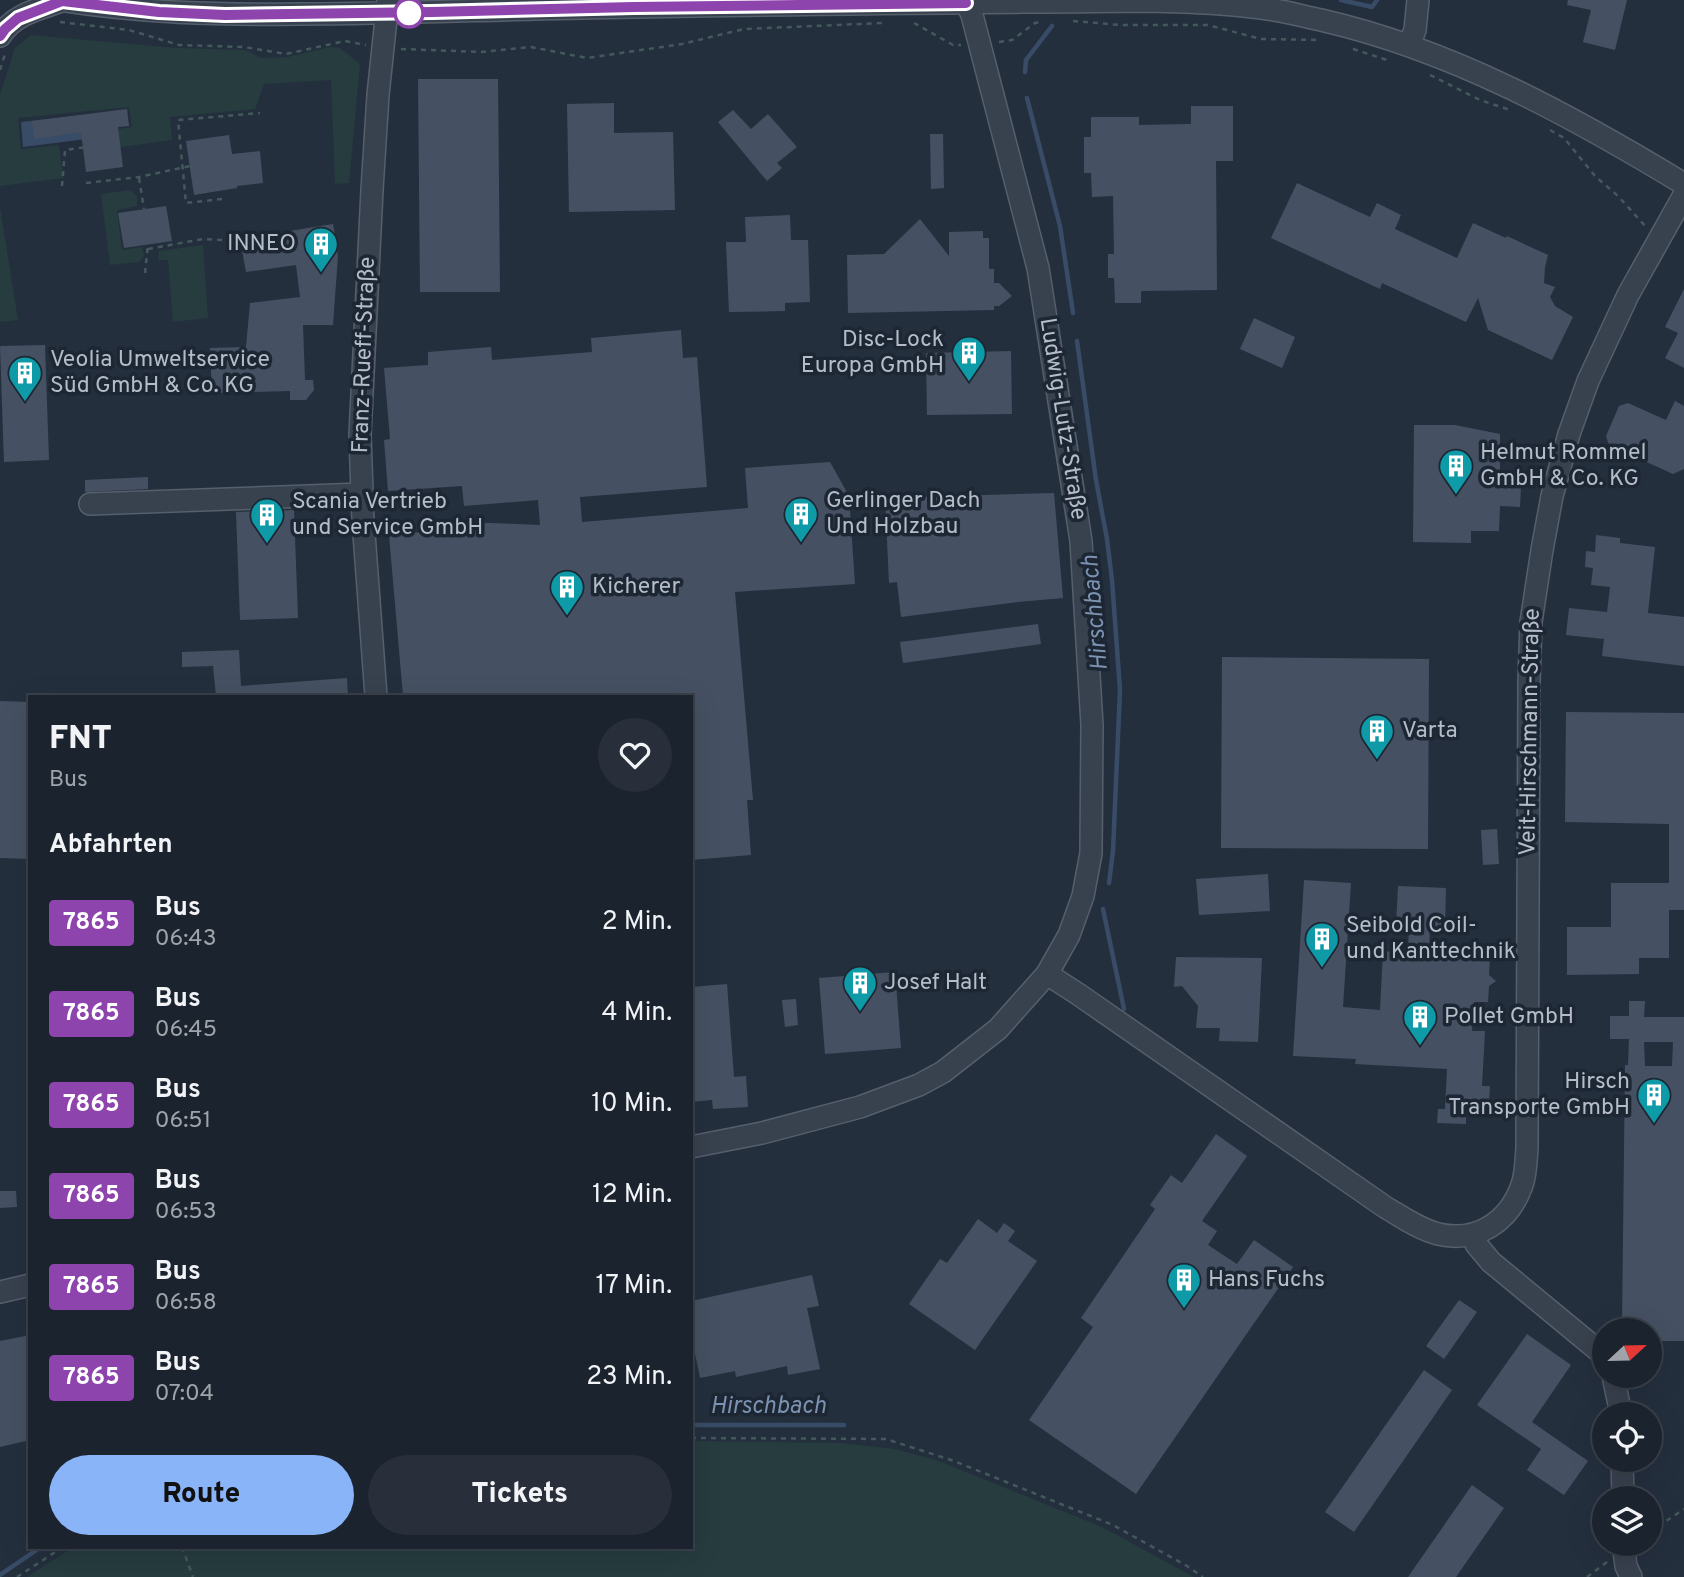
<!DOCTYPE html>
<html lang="de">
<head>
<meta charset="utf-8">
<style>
  :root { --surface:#1b232e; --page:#282f3a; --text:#f1f3f6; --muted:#a0a4aa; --line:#39404a; --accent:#8ab4f8 }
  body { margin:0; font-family:Overpass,sans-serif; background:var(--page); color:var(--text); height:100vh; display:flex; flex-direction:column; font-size:26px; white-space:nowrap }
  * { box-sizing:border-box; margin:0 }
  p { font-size:23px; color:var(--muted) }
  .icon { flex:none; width:38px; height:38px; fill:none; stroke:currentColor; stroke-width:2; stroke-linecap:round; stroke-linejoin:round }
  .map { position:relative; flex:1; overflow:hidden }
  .side { position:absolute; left:28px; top:695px; width:665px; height:854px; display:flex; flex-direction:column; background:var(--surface); border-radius:0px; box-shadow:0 7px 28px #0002,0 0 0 2px var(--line) }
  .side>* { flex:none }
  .badge { padding:0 14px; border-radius:5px; font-size:24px; line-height:46px }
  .needle { width:46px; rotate:68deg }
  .tools { position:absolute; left:1592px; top:1318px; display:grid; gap:14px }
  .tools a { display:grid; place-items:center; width:70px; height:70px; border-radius:50%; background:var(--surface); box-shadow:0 7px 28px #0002,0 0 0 2px var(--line); font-size:35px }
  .map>.badge { position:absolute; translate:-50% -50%; box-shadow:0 0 0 4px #fff }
  h2 { padding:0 21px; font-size:26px; line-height:63px }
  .round { display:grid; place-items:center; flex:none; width:74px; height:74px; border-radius:37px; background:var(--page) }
  .overview { display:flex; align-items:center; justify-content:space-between; height:119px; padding:0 21px }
  h1 { font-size:33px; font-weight:800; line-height:52px }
  .primary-button { display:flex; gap:14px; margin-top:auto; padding:14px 21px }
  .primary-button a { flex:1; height:80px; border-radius:42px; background:var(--accent); color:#111; font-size:28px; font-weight:800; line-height:80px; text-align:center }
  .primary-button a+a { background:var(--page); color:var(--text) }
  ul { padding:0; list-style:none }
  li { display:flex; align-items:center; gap:21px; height:91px; padding:0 21px }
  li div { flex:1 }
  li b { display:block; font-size:26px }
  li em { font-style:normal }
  li .badge { min-width:77px; font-weight:700; text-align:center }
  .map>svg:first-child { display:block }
</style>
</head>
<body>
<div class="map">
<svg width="1684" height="1577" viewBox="0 0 1684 1577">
  <rect width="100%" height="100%" fill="#242f3e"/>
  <!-- green -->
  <g fill="#263c3f">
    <path d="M31 35 176 48 246 50 261 58 288 57 330 47 340 48 360 64 349 183 335 184 331 80 264 84 255 109 170 117 172 140 114 148 112 130 132 127 129 107 18 118 21 149 59 145 63 178 0 186V94L15 48Z"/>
    <path d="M130 190 137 196V206L117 210 122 250 142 247 144 256 139 262 110 265 101 194Z"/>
    <path d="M0 207 18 320 0 322Z"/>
    <path d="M203 245 208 318 173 322 168 260H158L159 251Z"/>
    <path d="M691 1441 841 1443 895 1449 936 1460 1102 1527 1194 1577H27L73 1547H691Z"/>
  </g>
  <!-- water -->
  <path fill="#394c67" d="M83 115 86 139 23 147 21 122Z"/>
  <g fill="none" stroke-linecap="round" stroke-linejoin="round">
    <!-- stream -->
    <g stroke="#394c67" stroke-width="4.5">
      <path d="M1341 0 1372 7 1377 0"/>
      <path d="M1025 72 1026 60 1052 26"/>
      <path d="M1027 98 1060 226 1073 313"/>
      <path d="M1077 341 1096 480 1107 539 1112 580 1120 690 1113 851 1109 883"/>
      <path d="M1103 909 1124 1009"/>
      <path d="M691 1425H844"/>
      <path d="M0 1575 41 1547"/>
    </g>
  </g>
  <!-- building -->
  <g fill="#455162" fill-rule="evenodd">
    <path d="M1568 0H1627L1615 50 1583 42 1591 10 1567 5Z"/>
    <path d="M418 79H498L500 292H420Z"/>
    <path d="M614 103V133L673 132 675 210 569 212 567 104Z"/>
    <path d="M1191 106H1233V161H1216L1217 290 1141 291V303H1115L1114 278H1108V254H1114L1113 196 1092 197 1091 173H1084V137H1091V117H1139V125L1191 124Z"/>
    <path d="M127 109 129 126 118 127 123 167 86 172 81 132 34 139 32 121Z"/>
    <path d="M733 110 751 129 768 114 797 147 777 163 782 168 767 181 718 122Z"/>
    <path d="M930 134H943L944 188 931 189Z"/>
    <path d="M229 135 232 154 260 151 263 183 237 186V188L194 195 186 141Z"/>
    <path d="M1297 183 1370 217 1377 203 1401 215 1395 229 1457 258 1473 223 1506 238 1507 236 1548 255 1545 267 1544 283 1555 287 1550 297 1555 306 1573 317 1552 360 1488 330 1478 298 1466 322 1382 283 1380 289 1271 238Z"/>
    <path d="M166 206 172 241 124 248 118 213Z"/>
    <path d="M790 215 791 240H808L810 302 785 303V311L729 312 726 242H746L745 217Z"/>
    <path d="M920 219 949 256V232L983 231V238H989V269H994V283H999L1012 296 999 306H994V310L848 313 847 255 884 254Z"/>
    <path d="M333 224 338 256 333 325H303L305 380H313L314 390 306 400H290V391L212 393 210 348 246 347 250 303 300 297 296 265 246 272 240 239Z"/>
    <path d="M1684 289V368L1665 358 1678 333 1665 327Z"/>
    <path d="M1254 318 1295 337 1282 368 1240 349Z"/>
    <path d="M681 330 683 358 697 357 707 487 580 497 582 522 748 508 745 468 830 462 849 496 855 584 735 592 753 800H747L751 855 691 860V696H403L389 535 465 528V522L540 525 538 500 464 506 462 486 388 491 384 440 390 439 384 368 428 365V352L491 347 492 360 592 352 591 338Z"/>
    <path d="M45 345 49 460 4 462 0 346Z"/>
    <path d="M1011 351 1012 414 927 415 926 353Z"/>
    <path d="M1675 401 1684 406V469L1673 474 1609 445 1606 436 1619 406 1628 403 1666 420Z"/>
    <path d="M1414 425H1455L1500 434V487H1521L1520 507 1500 506 1499 531H1471V543L1413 542Z"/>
    <path d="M148 477V489L85 492V480Z"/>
    <path d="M1054 493 1063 598 1018 602 901 617 897 582 889 583 885 498Z"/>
    <path d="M294 510 298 618 240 620 236 512Z"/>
    <path d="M1596 535 1620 538V543L1655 547 1648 613 1684 617V666L1602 656 1604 639 1566 635 1569 608 1607 612 1610 587 1591 585 1593 568 1585 567 1586 551 1595 552Z"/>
    <path d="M1038 624 1041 644 903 663 900 642Z"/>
    <path d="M239 650 241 686 347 678 348 696H216L213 666 182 667V652Z"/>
    <path d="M1222 657 1429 659 1428 849 1221 848Z"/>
    <path d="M0 701 30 702V859L0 858Z"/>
    <path d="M1566 712 1684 713V910H1669V958H1639V974L1567 975V927H1611V883H1669V824L1565 822Z"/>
    <path d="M1497 829 1499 864 1483 865 1481 830Z"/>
    <path d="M1268 874 1270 911 1199 915 1196 879Z"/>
    <path d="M1304 880 1351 883 1343 1007 1380 1010 1383 951 1408 953 1409 925H1396L1398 886 1446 888 1445 927 1430 926 1429 953 1490 956 1489 975 1496 981 1489 986 1488 1002H1474L1472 1031H1485L1482 1086H1490L1488 1114H1466V1124L1437 1123 1438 1109H1445L1447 1069 1355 1064 1356 1059 1293 1056Z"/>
    <path d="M1176 957 1262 958 1258 1042 1219 1041 1220 1028H1196L1198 1006 1182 986 1174 987Z"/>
    <path d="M895 972 901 1048 825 1054 819 978Z"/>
    <path d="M727 984 734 1077 746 1076 748 1107 713 1109 712 1100 691 1102V987Z"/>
    <path d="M796 999 798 1025 785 1027 782 1000Z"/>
    <path d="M1629 1001H1645L1644 1017H1684V1341H1650V1330H1647V1326H1622L1625 1065H1628L1629 1039H1610V1016H1629ZM1644 1042H1673L1672 1066H1645Z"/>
    <path d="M1216 1134 1247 1156 1202 1221 1217 1231 1208 1245 1237 1264 1254 1240 1293 1267 1136 1494 1029 1420 1093 1327 1081 1318 1155 1209 1150 1205 1171 1175 1182 1183Z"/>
    <path d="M0 1191H16L17 1207 0 1208Z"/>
    <path d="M978 1219 997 1233 1004 1223 1015 1231 1008 1241 1037 1261 975 1350 909 1304 940 1259 947 1263Z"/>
    <path d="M812 1275 819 1306 807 1308 820 1369 788 1375 787 1366 736 1377 735 1371 700 1378 691 1334V1301Z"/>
    <path d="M1459 1300 1477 1312 1444 1359 1426 1346Z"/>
    <path d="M1527 1334 1571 1365 1532 1422 1588 1461 1564 1495 1527 1470 1541 1449 1477 1405Z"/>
    <path d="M30 1335V1440L0 1447V1341Z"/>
    <path d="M1424 1370 1452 1390 1354 1532 1325 1512Z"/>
    <path d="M1472 1485 1504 1508 1456 1577H1408Z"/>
  </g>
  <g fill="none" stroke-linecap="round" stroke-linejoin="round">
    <!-- minor casing -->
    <g stroke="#565f6c" stroke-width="24">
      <g id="minor">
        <path d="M59 0C139 13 218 15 299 14 377 14 456 11 534 9 738 4 942 3 1146 1 1189 2 1232 3 1274 10 1290 12 1305 17 1321 20 1452 50 1570 115 1684 184"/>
        <path d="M0 36C14 14 39 9 62 1"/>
        <path d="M1409 45 1415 30 1418 0"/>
        <path d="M90 504 362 494"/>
        <path d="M376 696 363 520 360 435 372 190 378 95 388 0"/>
        <path d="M1047 974 1078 994 1385 1207C1402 1217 1419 1229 1438 1234 1477 1243 1509 1222 1522 1185 1526 1174 1526 1160 1527 1148L1529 682 1531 622 1542 550 1552 496 1569 434 1588 381 1628 295 1684 195"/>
        <path d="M691 1147 762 1133 860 1107 919 1085 943 1072 998 1029 1047 974 1069 935 1083 896 1091 853 1092 725 1081 541 1038 268 972 15 965 0"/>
        <path d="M1473 1235 1476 1244 1491 1262 1600 1352 1605 1360"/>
        <path d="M0 1292 30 1285"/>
        <path d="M1613 1376 1621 1414"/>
        <path d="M1622 1460 1623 1498"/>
        <path d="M1623 1544 1626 1566 1631 1577"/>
      </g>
    </g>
    <!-- path -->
    <g stroke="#44595c" stroke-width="2.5" stroke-dasharray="5 5" stroke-linecap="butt">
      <path d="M1073 21 1120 25H1208L1261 39 1320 40"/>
      <path d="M60 22 129 30 179 45 244 47 286 54 345 41 366 45"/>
      <path d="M914 23 953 45H961"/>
      <path d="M999 42 1012 40 1035 23 1042 22"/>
      <path d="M401 49 482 52 531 47 587 58 682 44 744 29 883 23"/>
      <path d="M1353 49 1390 61"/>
      <path d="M0 70 5 54"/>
      <path d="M1430 75 1480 100 1510 110"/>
      <path d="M1550 130 1564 138 1595 176 1618 196 1646 227"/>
      <path d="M139 178 144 209"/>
      <path d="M86 183 139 177 190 166"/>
      <path d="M62 186 65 150 87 147"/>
      <path d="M222 199 186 203 178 120 260 113"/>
      <path d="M148 249 203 239 224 240"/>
      <path d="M145 273 148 244"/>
      <path d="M691 1438 886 1439 954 1461 1113 1525 1187 1566 1203 1577"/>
      <path d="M1650 1532 1684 1509"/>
      <path d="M182 1547 193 1577"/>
      <path d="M17 1577 63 1547"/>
      <path d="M1587 1577 1607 1562"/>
    </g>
    <!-- minor -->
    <use href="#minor" stroke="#38414e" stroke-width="21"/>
  </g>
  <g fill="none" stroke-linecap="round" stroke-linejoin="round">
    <!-- line casing -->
    <g stroke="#fff" stroke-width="16">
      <path id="line" d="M0 36 5 29 18 18 62 1 159 12 225 15 432 12 634 7 966 3 965 0"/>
    </g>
    <!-- line -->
    <use href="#line" stroke="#8e44ad" stroke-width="10"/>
  </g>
  <!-- icons -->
  <defs>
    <g id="building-pin" transform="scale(1.75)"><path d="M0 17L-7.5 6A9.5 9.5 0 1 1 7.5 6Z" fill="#0f9aa8" stroke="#1d2633"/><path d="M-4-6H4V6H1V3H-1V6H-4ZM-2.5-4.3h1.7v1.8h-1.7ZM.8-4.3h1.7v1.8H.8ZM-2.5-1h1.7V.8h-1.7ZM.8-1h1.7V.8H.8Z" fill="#fff"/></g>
  </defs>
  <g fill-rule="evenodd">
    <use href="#building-pin" x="321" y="244"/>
    <use href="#building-pin" x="969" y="353"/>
    <use href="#building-pin" x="25" y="373"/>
    <use href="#building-pin" x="1456" y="466"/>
    <use href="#building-pin" x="801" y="514"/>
    <use href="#building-pin" x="267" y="515"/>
    <use href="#building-pin" x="567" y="587"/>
    <use href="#building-pin" x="1377" y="731"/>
    <use href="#building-pin" x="1322" y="939"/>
    <use href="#building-pin" x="860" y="983"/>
    <use href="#building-pin" x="1420" y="1017"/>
    <use href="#building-pin" x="1654" y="1095"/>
    <use href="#building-pin" x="1184" y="1280"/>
  </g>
  <!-- markers -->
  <circle fill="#fff" stroke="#8e44ad" stroke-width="3.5" cx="409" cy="13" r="14"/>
  <g text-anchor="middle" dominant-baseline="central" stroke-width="7" stroke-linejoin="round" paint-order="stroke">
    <!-- poi labels -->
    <g font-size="23" fill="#b4bcc9" stroke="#1d2633" text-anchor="start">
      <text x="296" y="244" text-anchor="end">INNEO</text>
      <text x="944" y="340" text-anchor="end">Disc-Lock<tspan x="944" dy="26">Europa GmbH</tspan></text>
      <text x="50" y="360">Veolia Umweltservice<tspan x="50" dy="26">Süd GmbH &amp; Co. KG</tspan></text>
      <text x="1480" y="453">Helmut Rommel<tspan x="1480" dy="26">GmbH &amp; Co. KG</tspan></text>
      <text x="826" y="501">Gerlinger Dach<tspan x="826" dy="26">Und Holzbau</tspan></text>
      <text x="292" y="502">Scania Vertrieb<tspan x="292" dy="26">und Service GmbH</tspan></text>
      <text x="592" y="587">Kicherer</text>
      <text x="1402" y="731">Varta</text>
      <text x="1346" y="926">Seibold Coil-<tspan x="1346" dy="26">und Kanttechnik</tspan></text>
      <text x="884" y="983">Josef Halt</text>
      <text x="1444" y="1017">Pollet GmbH</text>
      <text x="1630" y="1082" text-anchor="end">Hirsch<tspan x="1630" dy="26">Transporte GmbH</tspan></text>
      <text x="1208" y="1280">Hans Fuchs</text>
    </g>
    <!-- street labels -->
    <g font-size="23" fill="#b4bcc9" stroke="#1d2633">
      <text transform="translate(365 355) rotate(-88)">Franz-Rueff-Straße</text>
      <text transform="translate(1062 419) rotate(81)">Ludwig-Lutz-Straße</text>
      <text transform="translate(1531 732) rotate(-89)">Veit-Hirschmann-Straße</text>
    </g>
    <!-- water labels -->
    <g font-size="24" font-style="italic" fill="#7c92b1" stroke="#1d2633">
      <text transform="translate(1096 613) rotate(-95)">Hirschbach</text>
      <text x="768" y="1407">Hirschbach</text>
    </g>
  </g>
</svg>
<div class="tools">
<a><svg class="needle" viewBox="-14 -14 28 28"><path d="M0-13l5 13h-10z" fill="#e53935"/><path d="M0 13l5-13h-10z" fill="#a0a4aa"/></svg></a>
<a><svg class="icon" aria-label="locate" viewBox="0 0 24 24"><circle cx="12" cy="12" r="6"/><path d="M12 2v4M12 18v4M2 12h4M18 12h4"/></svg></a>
<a><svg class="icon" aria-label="layers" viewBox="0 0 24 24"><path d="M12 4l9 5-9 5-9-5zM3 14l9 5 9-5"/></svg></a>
</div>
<section class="side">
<div class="overview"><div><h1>FNT</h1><p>Bus</p></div><a class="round"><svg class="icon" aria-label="heart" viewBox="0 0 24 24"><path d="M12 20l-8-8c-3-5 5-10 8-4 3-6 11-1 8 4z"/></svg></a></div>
<h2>Abfahrten</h2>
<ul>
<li><span class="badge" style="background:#8e44ad;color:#fff">7865</span><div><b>Bus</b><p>06:43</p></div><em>2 Min.</em></li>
<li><span class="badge" style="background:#8e44ad;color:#fff">7865</span><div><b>Bus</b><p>06:45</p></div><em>4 Min.</em></li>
<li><span class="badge" style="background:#8e44ad;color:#fff">7865</span><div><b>Bus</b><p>06:51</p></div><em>10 Min.</em></li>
<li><span class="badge" style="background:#8e44ad;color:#fff">7865</span><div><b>Bus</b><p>06:53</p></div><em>12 Min.</em></li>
<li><span class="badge" style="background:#8e44ad;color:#fff">7865</span><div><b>Bus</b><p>06:58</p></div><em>17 Min.</em></li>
<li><span class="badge" style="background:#8e44ad;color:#fff">7865</span><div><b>Bus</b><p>07:04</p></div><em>23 Min.</em></li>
</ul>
<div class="primary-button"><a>Route</a><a>Tickets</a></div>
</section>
</div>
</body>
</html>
